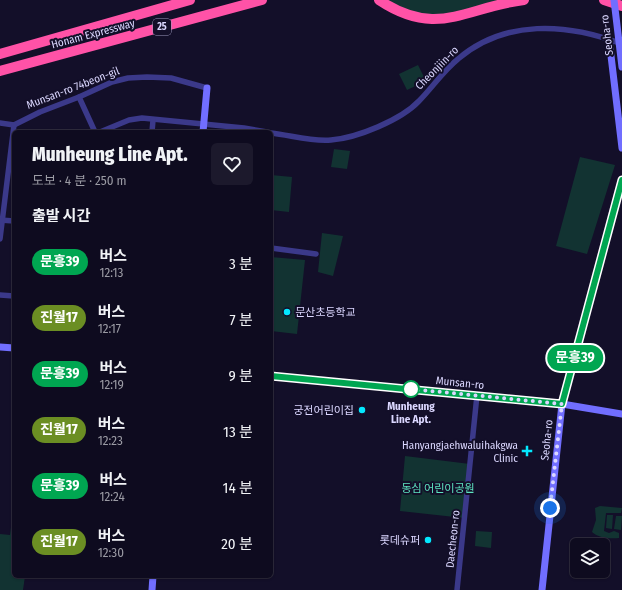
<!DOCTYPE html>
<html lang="ko">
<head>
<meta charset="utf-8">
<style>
  :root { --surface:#0e0b1f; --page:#1c192c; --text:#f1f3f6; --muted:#9b9ba4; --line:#2e2b3d }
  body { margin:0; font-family:"Fira Sans Condensed","Noto Sans KR",sans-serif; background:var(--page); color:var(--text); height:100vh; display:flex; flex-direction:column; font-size:15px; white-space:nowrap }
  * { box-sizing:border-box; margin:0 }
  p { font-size:13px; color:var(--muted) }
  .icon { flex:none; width:22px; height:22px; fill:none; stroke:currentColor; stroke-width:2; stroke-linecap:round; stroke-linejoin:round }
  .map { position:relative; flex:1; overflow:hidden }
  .details { position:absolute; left:12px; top:130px; width:261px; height:448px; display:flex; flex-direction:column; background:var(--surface); border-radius:6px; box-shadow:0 1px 3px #0004,0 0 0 1px var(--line) }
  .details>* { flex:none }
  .badge { padding:0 8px; border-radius:13px; font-size:14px; line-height:26px }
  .controls { position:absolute; left:570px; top:538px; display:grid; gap:8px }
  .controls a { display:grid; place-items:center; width:40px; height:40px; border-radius:6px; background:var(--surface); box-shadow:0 1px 3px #0004,0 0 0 1px var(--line); font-size:20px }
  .you { position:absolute; width:20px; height:20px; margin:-10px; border:3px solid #fff; border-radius:50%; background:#1a73e8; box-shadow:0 0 0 6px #1a73e833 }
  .map>.badge { position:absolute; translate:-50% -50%; box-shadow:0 0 0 2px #fff }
  h2 { padding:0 20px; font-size:15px; line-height:36px }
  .round { display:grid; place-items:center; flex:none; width:42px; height:42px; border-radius:6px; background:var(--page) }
  .summary { display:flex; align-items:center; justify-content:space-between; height:68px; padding:0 20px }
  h1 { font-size:19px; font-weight:800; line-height:30px }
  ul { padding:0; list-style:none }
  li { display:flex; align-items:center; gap:12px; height:56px; padding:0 20px }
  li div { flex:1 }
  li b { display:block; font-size:15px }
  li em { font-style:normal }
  li .badge { min-width:44px; font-weight:700; text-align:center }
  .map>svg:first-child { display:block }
</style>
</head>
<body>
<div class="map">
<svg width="622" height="590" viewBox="0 0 622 590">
  <rect width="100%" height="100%" fill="#130f29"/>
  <!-- green -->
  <g fill="#123332">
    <path d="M379 0H511L432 19Z"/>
    <path d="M418 65 426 81 407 90 399 74Z"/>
    <path d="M334 149 350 151 347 169 331 167Z"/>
    <path d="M580 157 615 165 587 254 556 246Z"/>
    <path d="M271 175 292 177 289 212 271 210Z"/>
    <path d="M322 233 343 236 333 276 318 272Z"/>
    <path d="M271 257 305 260 297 334 271 331Z"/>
    <path d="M405 456 470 464 464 518 400 511Z"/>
    <path d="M14 504V576H25L23 590H0V534L10 535Z"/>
    <path d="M600 506 622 508 621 513H606L604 531 609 533 614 531 619 533V538C611 539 598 538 592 532L596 520 595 508Z"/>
    <path d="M607 515H613L612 529 606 528Z"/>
    <path d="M616 516H622L621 530 614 529Z"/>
    <path d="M476 531 492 532 491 548 475 546Z"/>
  </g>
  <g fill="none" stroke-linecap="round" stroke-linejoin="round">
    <!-- street -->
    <g stroke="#3b398a" stroke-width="5.5">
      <path d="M79 97 95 132"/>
      <path d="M0 123 14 125 40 112 79 97 112 82 128 78 147 77 171 78 207 88"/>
      <path d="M100 132 129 120 142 118 244 128 267 132"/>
      <path d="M152 132 153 120"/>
      <path d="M271 133C290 135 312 142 331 140 357 138 401 120 419 101 432 88 443 71 458 59 505 19 567 23 622 44"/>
      <path d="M0 220 14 221"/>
      <path d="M0 239 14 125"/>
      <path d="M271 248 316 254"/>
      <path d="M0 295 14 296"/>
      <path d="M457 590 477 395"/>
    </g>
    <!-- secondary -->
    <g stroke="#716eff" stroke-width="7">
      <path d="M609 39 622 148"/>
      <path d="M203 132 207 88"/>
      <path d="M0 347 14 348"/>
      <path d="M271 376 562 404 622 414"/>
      <path d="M152 590 153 576"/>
      <path d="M542 590 562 404 622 180"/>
    </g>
    <!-- highway -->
    <g stroke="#ff52a7" stroke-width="10">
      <path d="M379 0C438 39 465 7 524 0"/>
      <path d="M604 0 622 6"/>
      <path d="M0 54 190 0"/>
      <path d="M0 71 262 0"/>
    </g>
    <!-- secondary-bridge -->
    <path stroke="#716eff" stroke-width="7" d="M614 0 622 67"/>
  </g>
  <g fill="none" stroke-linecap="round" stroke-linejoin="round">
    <!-- line casing -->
    <g stroke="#fff" stroke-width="9">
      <path id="line" d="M271 376 562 404 622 180"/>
    </g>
    <!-- line -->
    <use href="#line" stroke="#00a651" stroke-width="6"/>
    <!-- walk -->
    <path stroke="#dbd7ff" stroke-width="4" stroke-dasharray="0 7.2" d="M411 389 562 404 550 508"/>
  </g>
  <!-- markers -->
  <g fill="#03e8ff" stroke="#130f29" stroke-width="1.5">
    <circle cx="287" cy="312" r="4"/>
    <circle cx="362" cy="410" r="4"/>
    <path d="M525 445h4v4h4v4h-4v4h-4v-4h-4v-4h4z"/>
    <circle cx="428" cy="540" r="4"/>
  </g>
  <circle fill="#fff" stroke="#00a651" stroke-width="2" cx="411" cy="389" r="8"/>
  <g text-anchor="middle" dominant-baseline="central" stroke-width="4" stroke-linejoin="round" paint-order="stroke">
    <!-- shield labels -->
    <rect fill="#130f29" stroke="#9f9bbf" stroke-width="1" x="153" y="19" width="18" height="16" rx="3"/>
    <g font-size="10" font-weight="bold" fill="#dbd7ff">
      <text x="162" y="27">25</text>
    </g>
    <!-- street labels -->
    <g font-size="11" fill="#dbd7ff" stroke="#130f29">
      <text transform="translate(93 34) rotate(-15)">Honam Expressway</text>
      <text transform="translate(607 35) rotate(-97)">Seoha-ro</text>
      <text transform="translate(437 68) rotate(-45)">Cheonjiin-ro</text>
      <text transform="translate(73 88) rotate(-21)">Munsan-ro 74beon-gil</text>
      <text transform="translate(460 383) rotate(6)">Munsan-ro</text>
      <text transform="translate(547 440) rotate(-84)">Seoha-ro</text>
      <text transform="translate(453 539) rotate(-84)">Daecheon-ro</text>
    </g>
    <!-- poi labels -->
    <g font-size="11" fill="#dbd7ff" stroke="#130f29" text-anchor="end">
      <text x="295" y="312" text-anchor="start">문산초등학교</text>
      <text x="354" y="410">궁전어린이집</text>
      <text x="518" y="445">Hanyangjaehwaluihakgwa<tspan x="518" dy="13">Clinic</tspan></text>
      <text x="420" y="540">롯데슈퍼</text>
    </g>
    <!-- stop labels -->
    <g font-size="11" font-weight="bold" fill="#dbd7ff" stroke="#130f29">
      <text x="411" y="406">Munheung<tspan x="411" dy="13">Line Apt.</tspan></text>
    </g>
    <!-- park labels -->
    <g font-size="11" fill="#5ee4c1" stroke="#130f29">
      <text x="438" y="488">동심 어린이공원</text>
    </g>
  </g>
</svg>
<div class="controls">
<a><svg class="icon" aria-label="layers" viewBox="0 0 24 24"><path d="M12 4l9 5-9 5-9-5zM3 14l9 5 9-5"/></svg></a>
</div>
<div class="you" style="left:550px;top:508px"></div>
<b class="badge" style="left:575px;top:358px;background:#00a651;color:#fff">문흥39</b>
<section class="details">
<div class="summary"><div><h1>Munheung Line Apt.</h1><p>도보 · 4 분 · 250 m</p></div><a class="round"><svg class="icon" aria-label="heart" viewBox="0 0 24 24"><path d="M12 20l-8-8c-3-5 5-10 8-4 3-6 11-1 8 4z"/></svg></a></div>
<h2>출발 시간</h2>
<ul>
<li><span class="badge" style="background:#00a651;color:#fff">문흥39</span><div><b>버스</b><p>12:13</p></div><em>3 분</em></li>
<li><span class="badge" style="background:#6b8e23;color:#fff">진월17</span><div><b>버스</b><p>12:17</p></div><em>7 분</em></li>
<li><span class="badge" style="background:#00a651;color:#fff">문흥39</span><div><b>버스</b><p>12:19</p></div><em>9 분</em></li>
<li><span class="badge" style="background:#6b8e23;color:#fff">진월17</span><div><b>버스</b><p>12:23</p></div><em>13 분</em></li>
<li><span class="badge" style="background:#00a651;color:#fff">문흥39</span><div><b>버스</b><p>12:24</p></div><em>14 분</em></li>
<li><span class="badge" style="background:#6b8e23;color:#fff">진월17</span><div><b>버스</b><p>12:30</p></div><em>20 분</em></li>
</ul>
</section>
</div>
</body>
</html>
